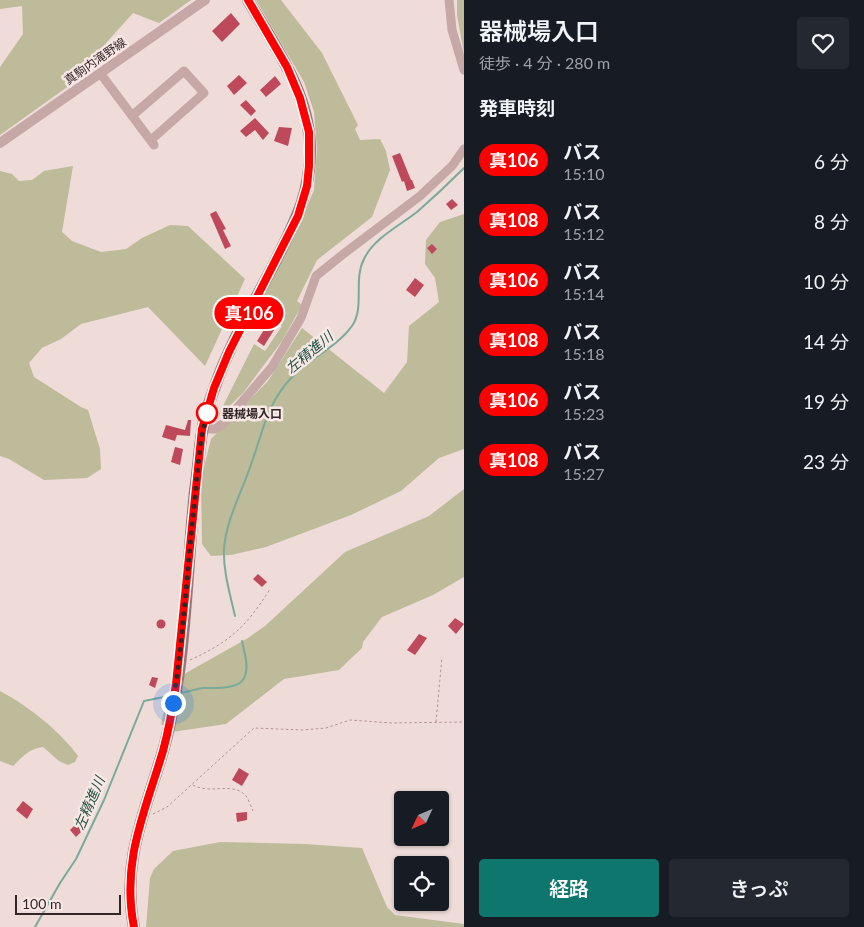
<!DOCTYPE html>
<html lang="ja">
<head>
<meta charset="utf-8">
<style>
  :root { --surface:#171b24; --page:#242831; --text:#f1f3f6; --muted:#9ea1a6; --accent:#0f766e }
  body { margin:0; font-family:Lato,"Noto Sans JP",sans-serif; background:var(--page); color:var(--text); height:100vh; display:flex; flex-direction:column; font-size:19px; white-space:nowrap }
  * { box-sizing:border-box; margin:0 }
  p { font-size:16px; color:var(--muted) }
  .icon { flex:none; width:28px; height:28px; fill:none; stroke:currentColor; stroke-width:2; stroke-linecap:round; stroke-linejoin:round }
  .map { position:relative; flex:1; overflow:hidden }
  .panel { display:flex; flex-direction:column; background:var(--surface); width:400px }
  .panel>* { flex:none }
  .badge { padding:0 10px; border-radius:16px; font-size:18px; line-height:32px }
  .needle { width:32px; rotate:226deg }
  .controls { position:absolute; left:394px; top:791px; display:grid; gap:10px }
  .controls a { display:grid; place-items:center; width:55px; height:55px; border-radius:5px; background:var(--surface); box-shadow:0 1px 4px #0004; font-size:25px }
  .scale { position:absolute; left:15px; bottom:12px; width:106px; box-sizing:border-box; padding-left:5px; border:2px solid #332627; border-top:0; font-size:14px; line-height:18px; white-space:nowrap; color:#332627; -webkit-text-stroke:4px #f7e7e5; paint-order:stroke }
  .you { position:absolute; width:25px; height:25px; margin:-12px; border:4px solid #fff; border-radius:50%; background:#1a73e8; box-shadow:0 0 0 8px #1a73e833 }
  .map>.badge { position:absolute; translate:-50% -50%; box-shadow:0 0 0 2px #fff }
  h2 { padding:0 15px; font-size:19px; line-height:45px }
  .round { display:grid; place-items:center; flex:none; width:52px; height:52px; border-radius:5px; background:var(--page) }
  .headline { display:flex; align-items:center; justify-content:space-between; height:85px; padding:0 15px }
  h1 { font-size:24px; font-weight:600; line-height:38px }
  .action { display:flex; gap:10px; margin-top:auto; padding:10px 15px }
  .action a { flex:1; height:58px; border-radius:5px; background:var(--accent); color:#fff; font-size:20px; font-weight:600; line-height:58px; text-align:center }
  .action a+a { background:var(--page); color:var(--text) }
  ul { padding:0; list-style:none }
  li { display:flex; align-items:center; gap:15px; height:60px; padding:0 15px }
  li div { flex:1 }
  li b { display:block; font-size:19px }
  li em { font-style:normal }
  li .badge { min-width:55px; font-weight:700; text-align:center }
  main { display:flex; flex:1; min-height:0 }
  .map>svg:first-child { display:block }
</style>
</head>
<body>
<main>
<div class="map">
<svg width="464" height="927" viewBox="0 0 464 927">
  <rect width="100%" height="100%" fill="#efdcd9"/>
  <!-- green -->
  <g fill="#bdbb9a">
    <path d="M0 0H191L159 23 133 13 98 52 77 80 0 135V67L23 34 22 6 0 9Z"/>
    <path d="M256 0H281L322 53 358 125 355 129 360 140 380 139 386 151 390 170 372 217 317 260 297 301 302 305 282 341 243 393 217 418 254 344 265 351 282 326 257 309 302 219 314 190 317 149 314 112 304 82Z"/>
    <path d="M457 0H464V53L457 15Z"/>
    <path d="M73 166 62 232 72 241 101 252 126 249 142 238 170 225 188 226 245 279 205 366 148 307 81 324 61 339 42 348 29 363 34 377 81 407 88 410 100 449 101 469 87 478 44 480 9 459 0 456V171L12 174 19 181 32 180 44 171Z"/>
    <path d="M464 214V449L439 458 401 491 351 515 266 547 231 555 211 556 202 544 201 479 211 439 268 381 302 328 384 393 407 362 409 326 439 302 435 278 425 264 426 240 440 222Z"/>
    <path d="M464 489V577L433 595 382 617 363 642 362 648 339 670 284 679 226 724 172 732 161 724 168 695 186 673 248 638 265 626 345 552 429 516Z"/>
    <path d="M0 691C28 706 59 730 78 756L75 762 68 765 59 761 43 747C30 748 22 757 13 766L0 761Z"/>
    <path d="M220 842 305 844 362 848 387 907 395 915 464 924V927H146L150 878 154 869 173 851Z"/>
  </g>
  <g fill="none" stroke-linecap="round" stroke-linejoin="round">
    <!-- stream -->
    <g stroke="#7aaa99" stroke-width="2">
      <path d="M235 616C230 594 223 571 224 549 226 521 240 496 249 470 263 434 265 404 294 375 312 357 337 347 352 326 365 307 353 280 364 259 374 238 399 226 417 212 433 198 449 183 464 168"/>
      <path d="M180 693C188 692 196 689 203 688 215 688 241 690 245 676 249 665 244 652 242 641"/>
      <path d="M35 927 60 883 76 859 104 800 144 701 164 697"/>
    </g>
  </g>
  <!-- building -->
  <g fill="#bd495b">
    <path d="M231 13 240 24 222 42 212 31Z"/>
    <path d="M239 75 247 83 234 95 227 86Z"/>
    <path d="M275 76 281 84 266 97 260 90Z"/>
    <path d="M246 100 256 111 251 116 240 105Z"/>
    <path d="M255 118 269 133 263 140 255 130 246 137 240 131Z"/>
    <path d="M279 127 292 128 288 146 274 141Z"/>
    <path d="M400 153 411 180H412L415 188 407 191 404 181 402 182 392 156Z"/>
    <path d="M452 199 458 205 451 210 446 204Z"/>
    <path d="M216 211 226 229 223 230 231 246 225 249 210 214Z"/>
    <path d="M432 244 437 249 432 254 427 248Z"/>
    <path d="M415 278 424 285 415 297 406 290Z"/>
    <path d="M267 325 274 330 264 346 257 341Z"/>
    <path d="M188 420H191L190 436 177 435 175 441 162 437 166 425 185 430Z"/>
    <path d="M175 447 183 449 180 465 171 462Z"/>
    <path d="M258 574 267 582 262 587 253 579Z"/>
    <path d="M455 618 464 624 456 634 448 626Z"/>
    <circle cx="161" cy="624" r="4.5"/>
    <path d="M419 634 427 638 415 655 407 650Z"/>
    <path d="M152 677 158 678 155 688 149 685Z"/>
    <path d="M239 768 249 774 242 786 232 780Z"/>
    <path d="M23 801 33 809 27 819 16 810Z"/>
    <path d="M247 812V820L237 822 236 813Z"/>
    <path d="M82 818 88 825 76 837 70 830Z"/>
  </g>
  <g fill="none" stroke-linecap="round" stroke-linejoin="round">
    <!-- path -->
    <g stroke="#b29290" stroke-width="1" stroke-dasharray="2.5 2.5" stroke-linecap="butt">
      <path d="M190 660C231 641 246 627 270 589"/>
      <path d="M436 722 442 657"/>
      <path d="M193 785C211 795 233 781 246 796 249 800 251 807 253 811"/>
      <path d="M153 814 167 807 254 728 302 730 326 728 350 720 392 723 464 722"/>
    </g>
    <!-- minor -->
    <g stroke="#c6a8a6" stroke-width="9">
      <path d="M449 0 452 30 464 70"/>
      <path d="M100 73 154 145"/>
      <path d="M133 115 184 71 204 93 151 140"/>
      <path d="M202 429H215L224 423 272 367 301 318 316 276 342 255 420 196 452 166 464 149"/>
    </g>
    <!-- tertiary -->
    <path stroke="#c6a8a6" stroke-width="10" d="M0 143 205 0"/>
    <!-- secondary -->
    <path stroke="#997879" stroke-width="12" d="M134 927C121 861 145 812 163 751 171 723 176 694 180 665 187 607 189 548 195 490 198 471 199 451 202 432 204 418 209 403 214 389 229 345 254 303 275 262 295 221 311 194 310 147 309 92 274 45 248 0"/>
  </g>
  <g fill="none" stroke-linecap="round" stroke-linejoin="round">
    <!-- line casing -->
    <g stroke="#fff" stroke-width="11">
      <path id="line" d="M134 927C121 861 145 812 163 751 169 729 173 706 176 684L202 429 214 388 229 352 298 216 307 186 309 166V132L300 98 287 67 248 0"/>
    </g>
    <!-- line -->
    <use href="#line" stroke="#f00" stroke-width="8"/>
    <!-- walk -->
    <path stroke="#332627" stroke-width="5" stroke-dasharray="0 9" d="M173 703C184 635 187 566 195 498 198 469 199 439 208 412L207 413"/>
  </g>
  <!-- markers -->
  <circle fill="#fff" stroke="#f00" stroke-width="2.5" cx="207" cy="413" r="10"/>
  <g text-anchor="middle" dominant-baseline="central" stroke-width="5" stroke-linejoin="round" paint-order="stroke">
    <!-- street labels -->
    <g font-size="12" fill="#332627" stroke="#f7e7e5">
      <text transform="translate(95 61) rotate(-35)">真駒内滝野線</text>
    </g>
    <!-- stop labels -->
    <g font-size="12" font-weight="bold" fill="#332627" stroke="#f7e7e5" text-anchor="start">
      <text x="222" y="413">器械場入口</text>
    </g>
    <!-- water labels -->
    <g font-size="14" font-style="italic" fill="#1f5140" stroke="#f7e7e5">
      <text transform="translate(309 352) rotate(-40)">左精進川</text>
      <text transform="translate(89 803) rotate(-67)">左精進川</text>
    </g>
  </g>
</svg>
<div class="controls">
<a><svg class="needle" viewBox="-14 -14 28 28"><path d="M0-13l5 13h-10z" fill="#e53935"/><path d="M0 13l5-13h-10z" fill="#9ea1a6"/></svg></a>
<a><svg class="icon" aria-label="locate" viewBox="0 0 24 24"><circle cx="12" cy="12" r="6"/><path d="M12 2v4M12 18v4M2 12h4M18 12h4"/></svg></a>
</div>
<div class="scale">100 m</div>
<div class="you" style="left:173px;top:703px"></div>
<b class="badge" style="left:249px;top:313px;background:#f00;color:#fff">真106</b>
</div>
<section class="panel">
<div class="headline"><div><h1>器械場入口</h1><p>徒歩 · 4 分 · 280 m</p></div><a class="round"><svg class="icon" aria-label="heart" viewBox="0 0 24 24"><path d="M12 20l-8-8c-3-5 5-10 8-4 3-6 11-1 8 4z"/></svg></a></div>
<h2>発車時刻</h2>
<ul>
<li><span class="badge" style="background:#f00;color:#fff">真106</span><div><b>バス</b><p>15:10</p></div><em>6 分</em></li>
<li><span class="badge" style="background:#f00;color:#fff">真108</span><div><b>バス</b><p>15:12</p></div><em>8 分</em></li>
<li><span class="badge" style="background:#f00;color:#fff">真106</span><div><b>バス</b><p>15:14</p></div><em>10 分</em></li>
<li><span class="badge" style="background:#f00;color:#fff">真108</span><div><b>バス</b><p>15:18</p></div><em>14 分</em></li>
<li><span class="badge" style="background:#f00;color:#fff">真106</span><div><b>バス</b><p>15:23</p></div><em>19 分</em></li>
<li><span class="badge" style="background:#f00;color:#fff">真108</span><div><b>バス</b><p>15:27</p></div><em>23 分</em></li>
</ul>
<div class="action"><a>経路</a><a>きっぷ</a></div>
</section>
</main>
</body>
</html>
